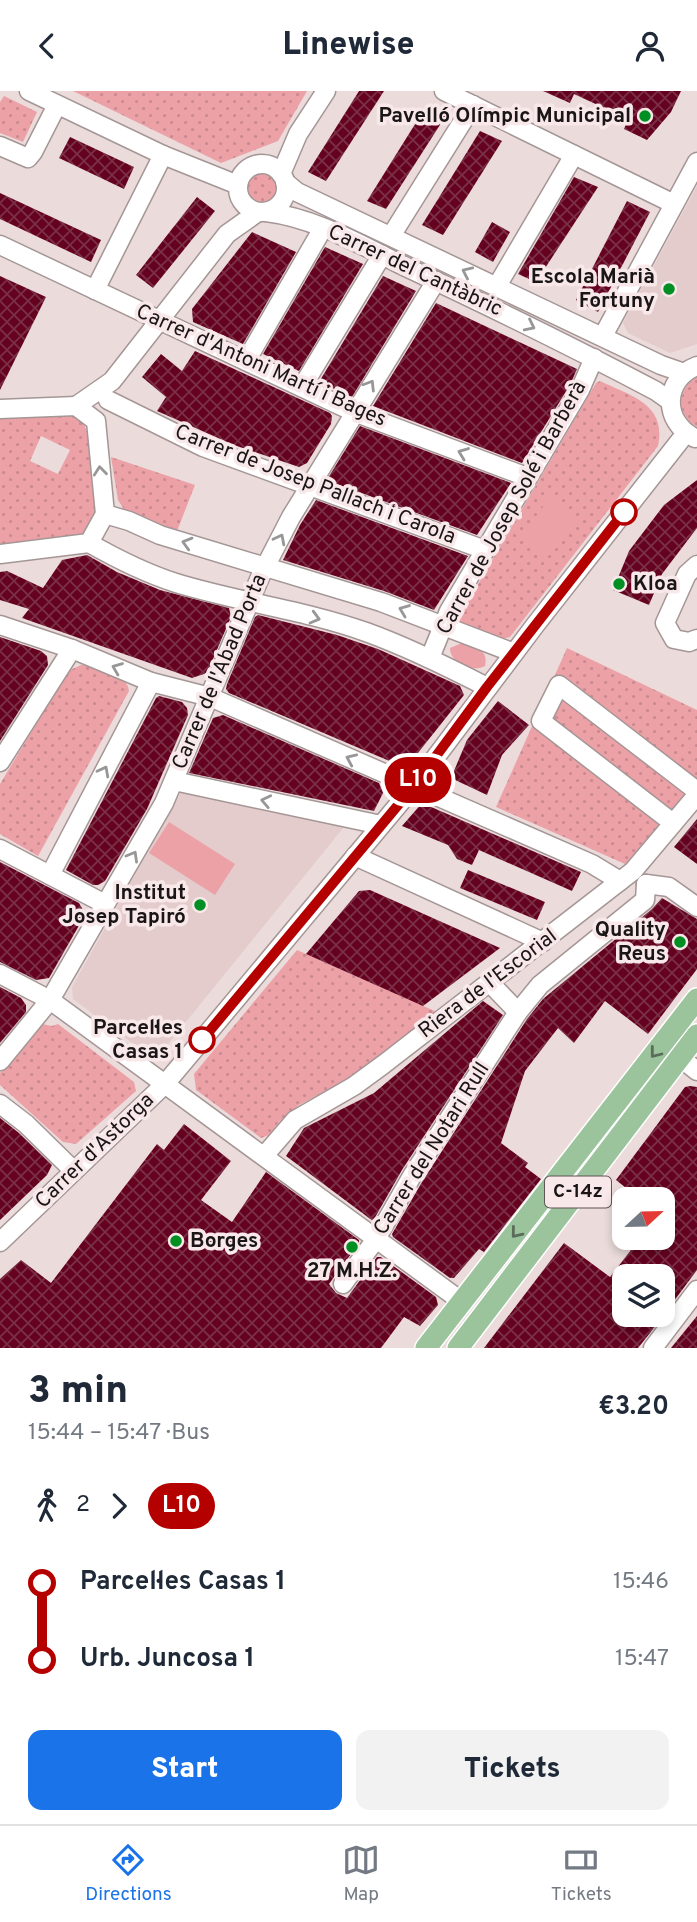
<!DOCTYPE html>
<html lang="en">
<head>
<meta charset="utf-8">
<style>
  :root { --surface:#fff; --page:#f2f2f3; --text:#1f2937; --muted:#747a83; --line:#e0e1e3; --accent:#1a73e8 }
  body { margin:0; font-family:Overpass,sans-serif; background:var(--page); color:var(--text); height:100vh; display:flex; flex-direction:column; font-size:26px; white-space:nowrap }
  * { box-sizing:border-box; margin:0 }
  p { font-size:23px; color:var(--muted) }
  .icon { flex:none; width:38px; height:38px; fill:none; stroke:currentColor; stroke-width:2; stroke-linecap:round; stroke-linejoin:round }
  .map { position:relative; height:1257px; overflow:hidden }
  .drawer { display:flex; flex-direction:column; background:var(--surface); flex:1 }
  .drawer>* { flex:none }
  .badge { padding:0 14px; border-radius:23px; font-size:24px; line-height:46px }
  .needle { width:46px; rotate:68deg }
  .fabs { position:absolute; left:612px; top:1096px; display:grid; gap:14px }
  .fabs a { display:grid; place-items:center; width:63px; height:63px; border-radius:14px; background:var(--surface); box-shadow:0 4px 10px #0003; font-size:35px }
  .map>.badge { position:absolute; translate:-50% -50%; box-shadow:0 0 0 4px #fff }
  .legs { display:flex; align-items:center; gap:10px; height:77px; padding:0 28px; font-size:23px }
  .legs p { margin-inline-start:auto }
  .head { display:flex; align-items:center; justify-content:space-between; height:119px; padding:0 28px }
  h1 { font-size:38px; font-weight:800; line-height:52px }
  .button { display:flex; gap:14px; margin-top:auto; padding:14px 28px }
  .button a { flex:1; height:80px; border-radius:14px; background:var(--accent); color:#fff; font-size:28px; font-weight:800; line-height:80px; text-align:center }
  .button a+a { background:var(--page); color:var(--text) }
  ul { padding:0 28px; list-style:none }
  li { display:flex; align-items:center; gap:24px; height:77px; font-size:26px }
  li i { display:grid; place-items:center; width:10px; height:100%; margin:0 9px; background:currentColor }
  li i::after { content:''; width:18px; height:18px; margin:-9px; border:5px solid; border-radius:50%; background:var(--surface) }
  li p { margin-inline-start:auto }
  li:first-child i { background:linear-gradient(#0000 50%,currentColor 0) }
  li:last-child i { background:linear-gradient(currentColor 50%,#0000 0) }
  header { display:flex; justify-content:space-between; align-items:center; height:91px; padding:0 28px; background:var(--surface); font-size:32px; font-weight:800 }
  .tabs { display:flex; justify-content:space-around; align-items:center; height:98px; border-top:2px solid var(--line); background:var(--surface); font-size:19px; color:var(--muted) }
  .tabs a { display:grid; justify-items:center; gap:4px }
  .tabs .current { color:var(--accent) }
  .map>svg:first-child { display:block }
</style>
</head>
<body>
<header><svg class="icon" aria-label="back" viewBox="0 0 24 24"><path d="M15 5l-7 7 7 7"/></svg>Linewise<svg class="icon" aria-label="person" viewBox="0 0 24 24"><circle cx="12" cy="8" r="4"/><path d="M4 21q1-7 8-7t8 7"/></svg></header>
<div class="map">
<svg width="697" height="1257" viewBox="0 0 697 1257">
  <defs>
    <pattern id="grass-dots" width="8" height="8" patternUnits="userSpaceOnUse" patternTransform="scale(1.75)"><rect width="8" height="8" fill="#eca1a7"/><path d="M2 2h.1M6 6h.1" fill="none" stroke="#ca8a8f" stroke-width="1.8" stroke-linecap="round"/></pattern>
    <pattern id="building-cross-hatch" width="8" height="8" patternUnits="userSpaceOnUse" patternTransform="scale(1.75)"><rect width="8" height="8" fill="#64021f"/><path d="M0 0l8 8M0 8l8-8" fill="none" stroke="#7a3046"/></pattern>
  </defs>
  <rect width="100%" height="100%" fill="#ebdbdb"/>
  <!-- built -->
  <g fill="#e4cbcc">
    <path d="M697 95V253L670 262 628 242 623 232Z"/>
    <path d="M184 696 348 731 155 969 73 908 72 896Z"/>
  </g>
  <!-- grass -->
  <g fill="url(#grass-dots)" fill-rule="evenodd">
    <path d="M73 0H307L278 50 221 72Z"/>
    <path d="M4 5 37 21 23 51 0 42V11Z"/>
    <circle cx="262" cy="97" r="14"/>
    <path d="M697 286V336C676 324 676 298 697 286Z"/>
    <path d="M600 290C631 305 667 313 658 355L510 546 499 549 461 533 457 529 596 292Z"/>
    <path d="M64 320 82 328 89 346 98 426 87 441 71 448 0 457V328ZM41 345 70 359 58 383 30 370Z"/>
    <path d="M111 366 195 394 177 440 125 420 118 409Z"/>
    <path d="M567 557 697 619V692L631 771 625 773 496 716Z"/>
    <path d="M81 574C97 575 127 582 129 600L38 765 0 743V693L68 580Z"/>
    <path d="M297 859 437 921 350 987 299 1014 279 1031 269 1044 261 1047 196 999 194 983Z"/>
    <path d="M42 933 52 935 58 933 134 991 136 1000 76 1053 63 1051 0 994V982Z"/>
  </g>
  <!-- garden -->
  <g fill="#eca1a7">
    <path d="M551 405 577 425 546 467 520 447Z"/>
    <path d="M464 551C476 557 489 559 485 575 471 582 450 572 450 557Z"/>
    <path d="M169 731 235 773 215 804 149 762Z"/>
  </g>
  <!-- building -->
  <g fill="url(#building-cross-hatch)" fill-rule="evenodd">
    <path d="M359 0H384L326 90 308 81Z"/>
    <path d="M543 0H681L671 21 647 49 624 38 628 28 574 3 570 12Z"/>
    <path d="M427 14 447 23 386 118 367 110Z"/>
    <path d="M480 40 502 50 443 144 422 134Z"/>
    <path d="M70 46 134 76 124 98 59 67Z"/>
    <path d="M574 86 598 96 536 191 518 183Z"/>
    <path d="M0 102 101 149 91 171 0 128Z"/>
    <path d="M197 106 215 120 153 197 136 184Z"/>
    <path d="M627 110 650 121 598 221 576 209Z"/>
    <path d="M492 131 510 141 493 171 475 161Z"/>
    <path d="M252 141 296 161 243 253 193 231 192 218Z"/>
    <path d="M325 156 363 173 299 280 263 263Z"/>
    <path d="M0 185 46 206 0 299Z"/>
    <path d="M383 185 416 200 352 306 319 291Z"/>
    <path d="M436 212 577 278 570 294 522 372 373 315Z"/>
    <path d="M195 260 330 322 332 325 331 333 307 372 299 376 234 354 157 320 166 306 142 286 161 263 182 280Z"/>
    <path d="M360 335 511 392 477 444 334 392 328 387Z"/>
    <path d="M697 389V437L662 483 649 514 613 499 629 460 664 414Z"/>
    <path d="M316 409 468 465 434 519 384 500 283 469 300 434Z"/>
    <path d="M87 464 117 481 160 499 229 517 231 526 207 582 192 587 22 527 29 518 0 509V481L7 480 43 497 62 469Z"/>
    <path d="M258 524 337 544 378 558 460 595 464 604 406 677 229 602 226 598 227 593 255 526Z"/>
    <path d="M0 546 41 560 47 565 48 574 0 650Z"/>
    <path d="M159 605 182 611 187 617 188 624 147 718 105 790 98 794H93L66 779 156 607Z"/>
    <path d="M498 610 529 634 502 664 487 704 451 687 467 649Z"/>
    <path d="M223 624 379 692 383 702 374 720 189 682 213 627Z"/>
    <path d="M422 712 581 781 572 800 479 759 472 774 457 768 448 754 402 735Z"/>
    <path d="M697 728V773L674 756Z"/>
    <path d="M0 771 79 812 83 819 81 831 49 887 36 889 0 871Z"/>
    <path d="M468 779 545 811 537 829 460 797Z"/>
    <path d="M370 799 500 857 423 915 306 863 359 800Z"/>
    <path d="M662 807 697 828V878L648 943 605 910 574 952 558 937 525 980 501 1052 528 1072 525 1076 541 1088 484 1161 479 1158 454 1187H450L393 1146 392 1143 422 1091 527 928 543 908 652 818Z"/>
    <path d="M0 896 21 907 26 914V921L0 952Z"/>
    <path d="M483 910 503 924 402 1079 373 1130 286 1065 304 1037 374 1002Z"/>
    <path d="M690 995 697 996V1179L650 1242 638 1257H484L564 1152 610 1186 641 1146H663V1108H640L616 1089 685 996ZM625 1185H663V1223H625Z"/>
    <path d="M0 1027 19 1042 52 1074 47 1084 0 1129Z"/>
    <path d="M184 1033 231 1070 201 1109 232 1131 266 1081 359 1149V1152L329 1193 336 1202 347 1207 377 1166H381L436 1206 438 1214 420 1235 404 1226 381 1257H0V1188L21 1169 51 1192 157 1053 164 1059Z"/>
    <path d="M697 1225V1257H671Z"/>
  </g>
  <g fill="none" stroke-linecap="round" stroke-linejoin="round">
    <!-- minor casing -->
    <g stroke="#a59696" stroke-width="21">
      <g id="minor">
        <path d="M29 0 163 64 238 94"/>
        <path d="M444 0 674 113"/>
        <path d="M0 55 28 67 33 61 57 14"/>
        <circle cx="262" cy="97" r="24"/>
        <path d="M281 83 298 43 326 0"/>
        <path d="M285 91 297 101 661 274 684 282"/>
        <path d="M266 121C317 127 364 156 410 178 493 217 575 257 656 300L670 310"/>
        <path d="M391 145 473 14"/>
        <path d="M0 154 354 321 527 386"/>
        <path d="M497 195 574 64"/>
        <path d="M95 199 163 64"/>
        <path d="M603 245 697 71"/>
        <path d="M246 270 323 137"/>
        <path d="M302 296 382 164"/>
        <path d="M108 309 203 356 485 459"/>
        <path d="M76 315 112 290 227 143 258 121"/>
        <path d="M0 318 76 315 96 330 105 423 89 452 0 463"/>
        <path d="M695 347C662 331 663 288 697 275"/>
        <path d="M105 423 129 430 160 444 381 511 514 562"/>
        <path d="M89 452C117 468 145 482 176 492 238 511 304 519 366 541 408 556 448 576 487 596"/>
        <path d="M697 474 687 483 665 532 674 548 689 551 697 548"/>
        <path d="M0 534 72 558 151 591 210 606 592 773 620 790"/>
        <path d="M430 567 449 520 580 299 594 267"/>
        <path d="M0 671 72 558"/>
        <path d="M174 690 381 734"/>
        <path d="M673 732 541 630 559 594 697 700"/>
        <path d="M0 758 105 813"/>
        <path d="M355 765 543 851"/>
        <path d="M50 784 151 591"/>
        <path d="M646 793 669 796 697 816"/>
        <path d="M0 883 50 909 461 1210"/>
        <path d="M490 892 518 921"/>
        <path d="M0 970 50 909 164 712 261 484 291 426 436 190"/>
        <path d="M687 972 697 980"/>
        <path d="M0 1013 26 1033 74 1080"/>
        <path d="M264 1065 295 1029 354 995 384 973 633 780 697 704"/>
        <path d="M0 1151 165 993 207 943 414 695 536 533 686 342"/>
        <path d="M343 1193 376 1148 412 1085 518 921 540 894 645 809 646 793"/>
        <path d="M653 1257 697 1199"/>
      </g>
    </g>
    <!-- major casing -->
    <g stroke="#fff" stroke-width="24">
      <g id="major">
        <path d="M426 1257 697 908"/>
        <path d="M458 1257 697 944"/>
      </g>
    </g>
    <!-- minor -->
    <use href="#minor" stroke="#fff" stroke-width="18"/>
    <!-- major -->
    <use href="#major" stroke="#9bc49d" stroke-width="21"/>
  </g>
  <!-- one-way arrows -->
  <defs><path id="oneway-chevron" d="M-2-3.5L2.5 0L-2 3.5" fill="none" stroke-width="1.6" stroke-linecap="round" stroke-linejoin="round" transform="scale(1.75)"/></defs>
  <g stroke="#989696">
    <use href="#oneway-chevron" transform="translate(467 181) rotate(-155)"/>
    <use href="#oneway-chevron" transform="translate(530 235) rotate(26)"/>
    <use href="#oneway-chevron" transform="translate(370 294) rotate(-58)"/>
    <use href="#oneway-chevron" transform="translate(463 362) rotate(-159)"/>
    <use href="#oneway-chevron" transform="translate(100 380) rotate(-96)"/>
    <use href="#oneway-chevron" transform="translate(280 448) rotate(-63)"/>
    <use href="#oneway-chevron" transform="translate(187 452) rotate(-164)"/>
    <use href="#oneway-chevron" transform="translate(404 519) rotate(-159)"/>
    <use href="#oneway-chevron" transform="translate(315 527) rotate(15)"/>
    <use href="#oneway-chevron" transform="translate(117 577) rotate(-158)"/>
    <use href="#oneway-chevron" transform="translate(351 668) rotate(-156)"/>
    <use href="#oneway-chevron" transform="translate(104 680) rotate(-62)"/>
    <use href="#oneway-chevron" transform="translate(266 710) rotate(-168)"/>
    <use href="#oneway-chevron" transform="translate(133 765) rotate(-60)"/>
  </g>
  <g stroke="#5b6d5a">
    <use href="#oneway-chevron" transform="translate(655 962) rotate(128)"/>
    <use href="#oneway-chevron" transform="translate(516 1142) rotate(129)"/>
  </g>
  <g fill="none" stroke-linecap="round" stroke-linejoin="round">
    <!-- line-1 casing -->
    <g stroke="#fff" stroke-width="16">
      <path id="line-1" d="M202 949 414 695 487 596 624 421"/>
    </g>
    <!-- line-1 -->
    <use href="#line-1" stroke="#b50000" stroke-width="10"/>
  </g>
  <!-- markers -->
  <g fill="#008f22" stroke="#f9e8e9" stroke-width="2.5">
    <circle cx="645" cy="25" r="7"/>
    <circle cx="669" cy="198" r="7"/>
    <circle cx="619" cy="493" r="7"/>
    <circle cx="200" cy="814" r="7"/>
    <circle cx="680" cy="851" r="7"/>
    <circle cx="176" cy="1150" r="7"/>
    <circle cx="352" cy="1156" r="7"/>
  </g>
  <g fill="#fff" stroke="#b50000" stroke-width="3.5">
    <circle cx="624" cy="421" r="12"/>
    <circle cx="202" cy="949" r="12"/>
  </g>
  <g text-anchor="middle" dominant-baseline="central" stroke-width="7" stroke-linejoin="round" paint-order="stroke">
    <!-- shield labels -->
    <rect fill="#f9e8e9" stroke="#5e5555" stroke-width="2" x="545" y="1085.5" width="66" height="31" rx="5"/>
    <g font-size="19" font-weight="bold" fill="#1b1616">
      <text x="578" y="1101">C-14z</text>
    </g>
    <!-- poi labels -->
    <g font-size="21" font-weight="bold" fill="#1b1616" stroke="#f9e8e9" text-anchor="end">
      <text x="631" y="25">Pavelló Olímpic Municipal</text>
      <text x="655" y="186">Escola Marià<tspan x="655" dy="24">Fortuny</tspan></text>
      <text x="633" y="493" text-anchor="start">Kloa</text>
      <text x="186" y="802">Institut<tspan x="186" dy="24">Josep Tapiró</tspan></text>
      <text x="666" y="839">Quality<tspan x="666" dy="24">Reus</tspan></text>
      <text x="190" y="1150" text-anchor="start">Borges</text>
      <text x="352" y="1180" text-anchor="middle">27 M.H.Z.</text>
    </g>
    <!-- street labels -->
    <g font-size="21" fill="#1b1616" stroke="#f9e8e9">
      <text transform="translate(415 180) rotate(25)">Carrer del Cantàbric</text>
      <text transform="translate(261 275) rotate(24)">Carrer d'Antoni Martí i Bages</text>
      <text transform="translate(315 394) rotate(21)">Carrer de Josep Pallach i Carola</text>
      <text transform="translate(512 417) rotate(-61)">Carrer de Josep Solé i Barberà</text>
      <text transform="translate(220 581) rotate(-67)">Carrer de l'Abad Porta</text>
      <text transform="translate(488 893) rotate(-37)">Riera de l'Escorial</text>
      <text transform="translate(432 1058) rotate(-58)">Carrer del Notari Rull</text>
      <text transform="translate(95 1060) rotate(-44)">Carrer d'Astorga</text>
    </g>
    <!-- stop labels -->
    <g font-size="21" font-weight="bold" fill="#1b1616" stroke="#f9e8e9" text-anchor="end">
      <text x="183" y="937">Parcel·les<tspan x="183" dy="24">Casas 1</tspan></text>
    </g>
  </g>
</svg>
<div class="fabs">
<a><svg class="needle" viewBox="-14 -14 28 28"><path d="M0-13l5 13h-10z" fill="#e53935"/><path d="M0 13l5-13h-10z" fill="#747a83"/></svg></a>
<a><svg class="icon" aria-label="layers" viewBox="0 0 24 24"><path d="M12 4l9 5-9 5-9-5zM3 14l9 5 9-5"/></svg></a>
</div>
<b class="badge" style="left:418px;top:689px;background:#b50000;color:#fff">L10</b>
</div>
<section class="drawer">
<div class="head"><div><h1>3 min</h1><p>15:44 – 15:47 · Bus</p></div><b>€3.20</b></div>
<div class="legs"><svg class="icon" aria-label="walk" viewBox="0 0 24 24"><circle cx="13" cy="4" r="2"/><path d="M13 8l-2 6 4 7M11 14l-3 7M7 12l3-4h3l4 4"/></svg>2<svg class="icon" aria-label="forward" viewBox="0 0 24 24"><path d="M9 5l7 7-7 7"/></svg><b class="badge" style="background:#b50000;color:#fff">L10</b></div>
<ul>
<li><i style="color:#b50000"></i><b>Parcel·les Casas 1</b><p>15:46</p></li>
<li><i style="color:#b50000"></i><b>Urb. Juncosa 1</b><p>15:47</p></li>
</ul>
<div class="button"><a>Start</a><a>Tickets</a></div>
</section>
<nav class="tabs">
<a class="current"><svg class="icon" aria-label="directions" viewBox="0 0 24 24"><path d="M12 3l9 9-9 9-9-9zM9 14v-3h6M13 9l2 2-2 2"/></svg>Directions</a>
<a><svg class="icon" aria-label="map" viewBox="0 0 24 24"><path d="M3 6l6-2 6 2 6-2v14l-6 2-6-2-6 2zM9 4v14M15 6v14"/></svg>Map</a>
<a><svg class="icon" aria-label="tickets" viewBox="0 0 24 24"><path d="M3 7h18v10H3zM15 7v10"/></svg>Tickets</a>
</nav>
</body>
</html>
